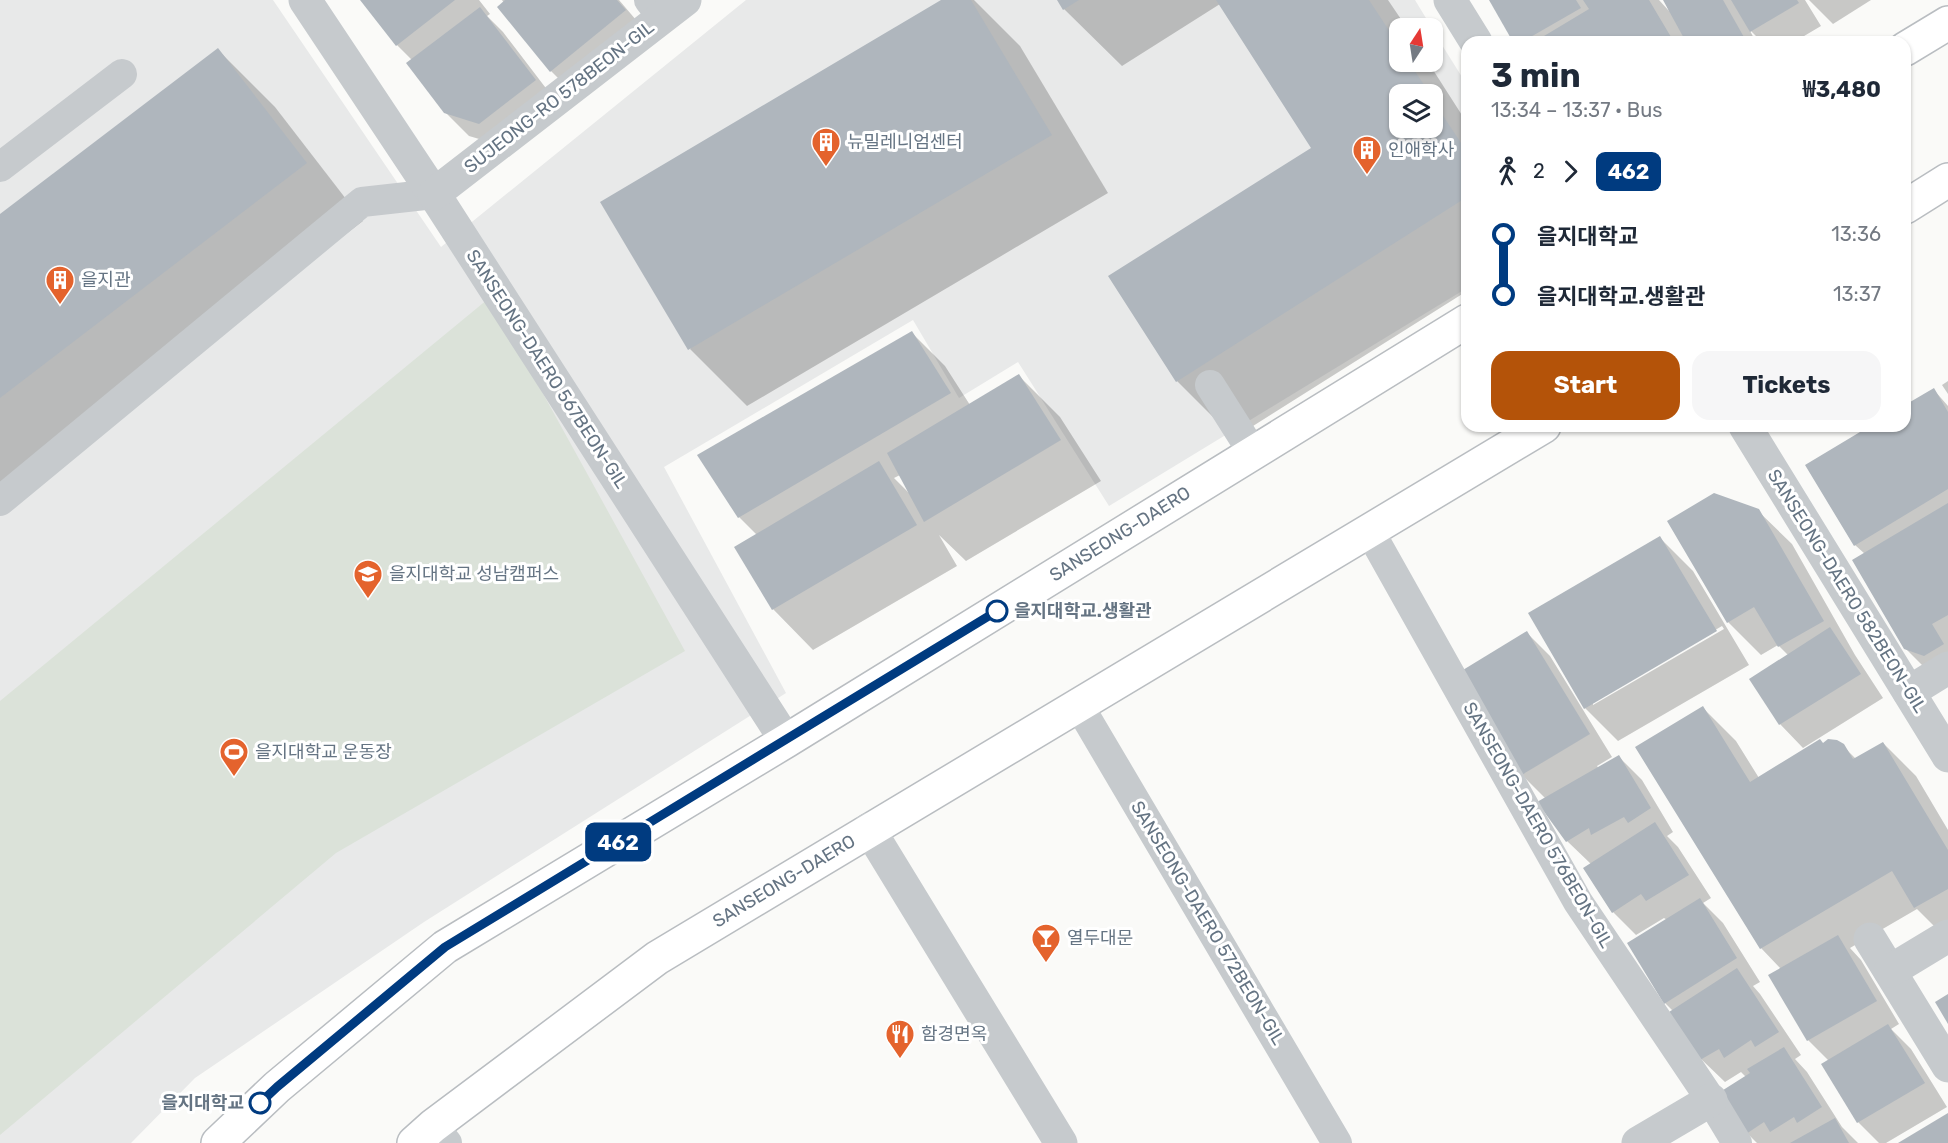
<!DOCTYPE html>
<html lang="en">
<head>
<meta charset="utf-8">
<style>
  :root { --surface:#fff; --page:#f6f6f7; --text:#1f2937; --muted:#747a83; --accent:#b45309 }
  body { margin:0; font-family:Rubik,"Noto Sans KR",sans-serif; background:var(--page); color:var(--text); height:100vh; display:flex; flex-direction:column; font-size:22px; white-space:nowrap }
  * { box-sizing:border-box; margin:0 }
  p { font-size:20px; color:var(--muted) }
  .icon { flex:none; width:33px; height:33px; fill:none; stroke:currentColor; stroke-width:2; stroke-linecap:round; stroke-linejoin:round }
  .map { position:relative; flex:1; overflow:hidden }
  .side { position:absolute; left:1461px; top:36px; width:450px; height:396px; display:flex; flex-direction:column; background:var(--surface); border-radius:18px; box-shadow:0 2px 4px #0004 }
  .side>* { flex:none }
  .badge { padding:0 12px; border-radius:9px; font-size:21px; line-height:39px }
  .needle { width:39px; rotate:12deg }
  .fabs { position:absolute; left:1389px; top:18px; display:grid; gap:12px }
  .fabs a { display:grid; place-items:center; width:54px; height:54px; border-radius:12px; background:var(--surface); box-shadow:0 2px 4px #0004; font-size:30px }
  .map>.badge { position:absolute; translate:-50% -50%; box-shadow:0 0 0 3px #fff }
  .legs { display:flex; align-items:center; gap:9px; height:66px; padding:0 30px; font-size:20px }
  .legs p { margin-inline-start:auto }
  .head { display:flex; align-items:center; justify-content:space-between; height:102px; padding:0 30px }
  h1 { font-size:33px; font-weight:700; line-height:45px }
  .primary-button { display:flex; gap:12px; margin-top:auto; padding:12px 30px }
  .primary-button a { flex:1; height:69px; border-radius:18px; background:var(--accent); color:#fff; font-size:24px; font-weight:700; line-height:69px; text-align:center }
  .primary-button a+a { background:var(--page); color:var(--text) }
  ul { padding:0 30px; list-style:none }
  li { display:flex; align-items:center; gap:21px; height:60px; font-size:22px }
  li i { display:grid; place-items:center; width:9px; height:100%; margin:0 8px; background:currentColor }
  li i::after { content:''; width:15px; height:15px; margin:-8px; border:4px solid; border-radius:50%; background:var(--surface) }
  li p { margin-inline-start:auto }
  li:first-child i { background:linear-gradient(#0000 50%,currentColor 0) }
  li:last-child i { background:linear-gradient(currentColor 50%,#0000 0) }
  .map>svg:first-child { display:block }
</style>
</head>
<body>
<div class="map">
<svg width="1948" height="1143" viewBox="0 0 1948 1143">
  <rect width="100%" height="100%" fill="#fafaf8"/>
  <!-- built -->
  <path fill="#e8e9e9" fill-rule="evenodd" d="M0 0H273L441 247 746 0H1415L1432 28H1400V62H1432V29L1467 85V288L1109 506 1018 362 959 398 913 320 664 467 786 693 424 922 195 1078 131 1143H0ZM1400 94H1432V128H1400Z"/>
  <!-- grass -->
  <path fill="#dbe2d9" d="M488 299 525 361 685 651 336 853 0 1135V701Z"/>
  <!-- shadow -->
  <g fill="#0003" fill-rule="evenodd">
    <path d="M362 0H479L490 14 487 16 503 32 558 104 503 146 469 136 445 112 412 60 397 45Z"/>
    <path d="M502 0H619L648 34 574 94 551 71Z"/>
    <path d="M944 0H974L1020 46 1108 193 747 406 690 349Z"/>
    <path d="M1059 0H1388L1407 28H1400V62H1428L1467 123V291L1234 438 1177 381 1313 148 1220 4 1122 66 1064 9ZM1400 94H1432V128H1400Z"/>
    <path d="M1491 0H1659L1669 11 1664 0H1805L1821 26 1794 42H1762L1749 29 1756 42H1515Z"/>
    <path d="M1809 0H1871L1833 24Z"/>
    <path d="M218 50 275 107 363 221 0 498V216Z"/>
    <path d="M912 333 945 366 970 405 1019 376 1060 417 1101 481 966 561 939 535 957 566 813 650 773 609 757 535 739 517ZM900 475 909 493 894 478Z"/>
    <path d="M1948 381V394L1942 385Z"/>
    <path d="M1934 390 1948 406V678L1929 672 1905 648 1865 554 1855 545 1873 426H1905V407Z"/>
    <path d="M1758 511 1792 544 1855 655 1883 698 1803 748 1780 724 1751 679 1788 655 1778 645 1761 655 1728 622Z"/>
    <path d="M1660 538 1693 571 1749 665 1618 741 1585 708ZM1722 626 1724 629 1593 705V702Z"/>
    <path d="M1527 633 1550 656 1612 757 1597 766 1599 769 1619 757 1642 780 1673 832 1667 836 1678 847 1711 898 1703 903 1723 923 1760 982 1753 986 1760 994 1801 1055 1795 1059 1807 1072 1842 1127 1858 1143H1757L1747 1133 1746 1077 1741 1072 1725 1082 1701 1059 1673 1011 1665 1003 1667 920 1664 918 1636 935 1613 912 1591 864 1567 841 1546 799 1522 775Z"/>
    <path d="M1703 708 1736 741 1759 778 1823 745 1843 746 1856 759 1883 743 1916 776 1948 830V940L1917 909 1850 948 1861 960 1899 1024 1891 1029 1911 1049 1947 1107 1886 1143H1879L1858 1122 1823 1064 1829 1061 1808 1040 1781 969 1761 948Z"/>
  </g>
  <!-- building -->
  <g fill="#afb6bd">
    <path d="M360 0H455L396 46Z"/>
    <path d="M505 0H617L626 10 550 72 497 7Z"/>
    <path d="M941 0H971L1052 135 688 350 600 202Z"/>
    <path d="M1057 0H1079L1063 10Z"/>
    <path d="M1216 0H1369L1400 47V62H1409L1430 94H1400V128H1432V99L1467 152V197L1176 382 1108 276 1311 148Z"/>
    <path d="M1489 0H1576L1581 8 1522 42H1513Z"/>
    <path d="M1583 0H1649L1674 42H1534L1589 9Z"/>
    <path d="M1663 0H1723L1745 39 1740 42H1686Z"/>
    <path d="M1731 0H1797L1799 3 1750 32Z"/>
    <path d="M480 7 536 80 479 124 444 113 406 63Z"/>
    <path d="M218 48 307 163 0 398V214Z"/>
    <path d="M912 331 951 393 738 518 697 455Z"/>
    <path d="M1019 374 1061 440 924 522 887 453Z"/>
    <path d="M1934 388 1948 412V489L1854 546 1805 465 1870 426H1905V405Z"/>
    <path d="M879 461 917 525 772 610 734 547Z"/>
    <path d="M1714 493 1759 509 1824 621 1778 647 1754 607 1727 623 1667 521Z"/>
    <path d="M1948 503V615L1932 624 1944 644 1924 656 1904 649 1852 560Z"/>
    <path d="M1660 536 1717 631 1584 709 1528 613Z"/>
    <path d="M1830 627 1861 674 1779 725 1749 679Z"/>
    <path d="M1527 631 1590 734 1520 776 1458 673Z"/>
    <path d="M1703 706 1750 782 1820 739 1823 743 1828 739 1837 740 1844 744 1853 759 1883 742 1948 850V889L1914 908 1892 871 1760 949 1635 747Z"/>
    <path d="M1619 755 1651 808 1628 823 1624 817 1591 835 1589 828 1566 842 1537 802Z"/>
    <path d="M1655 822 1689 875 1646 901 1641 894 1612 913 1583 868Z"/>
    <path d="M1700 898 1737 958 1664 1004 1627 943Z"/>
    <path d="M1838 935 1877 1001 1807 1041 1768 975Z"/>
    <path d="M1737 968 1779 1032 1755 1047 1751 1040 1724 1058 1719 1049 1700 1060 1669 1012Z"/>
    <path d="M1948 994V1024L1935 1002Z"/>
    <path d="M1888 1024 1925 1083 1857 1123 1821 1064Z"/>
    <path d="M1784 1047 1822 1107 1797 1123 1794 1117 1770 1132 1764 1122 1746 1134 1720 1092 1750 1073 1747 1069Z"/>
    <path d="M1948 1113V1143H1898Z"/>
    <path d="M1835 1118 1849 1143H1790Z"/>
  </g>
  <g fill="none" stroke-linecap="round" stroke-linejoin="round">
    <!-- primary casing -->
    <g stroke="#b9bdc1" stroke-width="36">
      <g id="primary">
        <path d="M1905 49 1948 23"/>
        <path d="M1905 207 1948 180"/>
        <path d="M218 1143 277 1087 445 947 786 741 1467 321"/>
        <path d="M414 1143 433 1126 657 958 1544 426"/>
      </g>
    </g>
    <!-- service -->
    <g stroke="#c6cacd" stroke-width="30">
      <path d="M649 0 662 17"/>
      <path d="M0 167 122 74"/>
      <path d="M1210 385 1253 453"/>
      <path d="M0 501 362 202 434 194"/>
      <path d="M1369 530 1578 902 1711 1100 1737 1143"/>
      <path d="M1078 704 1337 1143"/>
      <path d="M433 1126 447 1143"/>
    </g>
    <!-- minor -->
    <g stroke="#c6cacd" stroke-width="33">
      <path d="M305 0 434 194 786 741"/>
      <path d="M1450 0 1476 42"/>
      <path d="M434 194 685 0"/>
      <path d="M1745 426 1948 756"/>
      <path d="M1909 692 1948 668"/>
      <path d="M869 829 1061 1143"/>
      <path d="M1870 939 1948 1066"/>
      <path d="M1890 971 1948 936"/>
      <path d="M1638 1143 1711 1100"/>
    </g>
    <!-- primary -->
    <use href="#primary" stroke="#fff" stroke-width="33"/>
  </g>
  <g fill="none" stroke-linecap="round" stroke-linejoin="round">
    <!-- line-1 casing -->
    <g stroke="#fff" stroke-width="14">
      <path id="line-1" d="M260 1103 277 1087 445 947 997 611"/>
    </g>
    <!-- line-1 -->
    <use href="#line-1" stroke="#003b80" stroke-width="9"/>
  </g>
  <!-- icons -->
  <defs>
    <g id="building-pin" transform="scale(1.5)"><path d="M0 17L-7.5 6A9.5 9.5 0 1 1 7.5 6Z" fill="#e4632d" stroke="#fff"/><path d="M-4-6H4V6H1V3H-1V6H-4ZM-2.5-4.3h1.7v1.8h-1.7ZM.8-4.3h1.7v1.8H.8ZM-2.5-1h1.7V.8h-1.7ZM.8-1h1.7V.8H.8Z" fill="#fff"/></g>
    <g id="university-pin" transform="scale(1.5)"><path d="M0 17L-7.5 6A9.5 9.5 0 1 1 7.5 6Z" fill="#e4632d" stroke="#fff"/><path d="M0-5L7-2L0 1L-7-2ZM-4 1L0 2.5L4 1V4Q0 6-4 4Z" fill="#fff"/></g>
    <g id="stadium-pin" transform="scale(1.5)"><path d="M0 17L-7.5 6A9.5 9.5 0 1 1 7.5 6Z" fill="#e4632d" stroke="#fff"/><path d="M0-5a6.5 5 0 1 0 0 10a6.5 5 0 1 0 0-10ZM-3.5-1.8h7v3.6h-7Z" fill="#fff"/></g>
    <g id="bar-pin" transform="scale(1.5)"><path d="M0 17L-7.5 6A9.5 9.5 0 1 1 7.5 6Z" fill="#e4632d" stroke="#fff"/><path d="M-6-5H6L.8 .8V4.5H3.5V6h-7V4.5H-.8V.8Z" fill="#fff"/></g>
    <g id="restaurant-pin" transform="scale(1.5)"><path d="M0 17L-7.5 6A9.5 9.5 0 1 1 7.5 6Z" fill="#e4632d" stroke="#fff"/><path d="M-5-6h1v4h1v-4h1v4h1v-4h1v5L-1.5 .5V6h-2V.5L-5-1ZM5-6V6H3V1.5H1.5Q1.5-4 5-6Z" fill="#fff"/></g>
  </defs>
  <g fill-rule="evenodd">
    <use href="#building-pin" x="826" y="142"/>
    <use href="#building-pin" x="1367" y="150"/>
    <use href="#building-pin" x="60" y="280"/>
    <use href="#university-pin" x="368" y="574"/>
    <use href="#stadium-pin" x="234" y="752"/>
    <use href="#bar-pin" x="1046" y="938"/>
    <use href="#restaurant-pin" x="900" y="1034"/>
  </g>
  <!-- markers -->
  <g fill="#fff" stroke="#003b80" stroke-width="3">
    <circle cx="997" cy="611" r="10"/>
    <circle cx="260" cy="1103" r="10"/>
  </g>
  <g text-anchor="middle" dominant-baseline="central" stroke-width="6" stroke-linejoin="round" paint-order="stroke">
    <!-- street labels -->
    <g font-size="18" fill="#657483" stroke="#fff">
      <text transform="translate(559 97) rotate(-38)">SUJEONG-RO 578BEON-GIL</text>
      <text transform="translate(547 369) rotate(57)">SANSEONG-DAERO 567BEON-GIL</text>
      <text transform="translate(1120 534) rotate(-32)">SANSEONG-DAERO</text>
      <text transform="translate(1847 591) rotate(58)">SANSEONG-DAERO 582BEON-GIL</text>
      <text transform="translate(1538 825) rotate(60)">SANSEONG-DAERO 576BEON-GIL</text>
      <text transform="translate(784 881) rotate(-31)">SANSEONG-DAERO</text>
      <text transform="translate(1208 923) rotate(59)">SANSEONG-DAERO 572BEON-GIL</text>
    </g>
    <!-- poi labels -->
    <g font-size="18" fill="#657483" stroke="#fff" text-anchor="start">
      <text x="847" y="142">뉴밀레니엄센터</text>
      <text x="1388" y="150">인애학사</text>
      <text x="81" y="280">을지관</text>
      <text x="389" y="574">을지대학교 성남캠퍼스</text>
      <text x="255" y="752">을지대학교 운동장</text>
      <text x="1067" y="938">열두대문</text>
      <text x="921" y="1034">함경면옥</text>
    </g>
    <!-- stop labels -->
    <g font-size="18" font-weight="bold" fill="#657483" stroke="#fff" text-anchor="start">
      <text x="1014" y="611">을지대학교.생활관</text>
      <text x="244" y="1103" text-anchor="end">을지대학교</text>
    </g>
  </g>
</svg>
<div class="fabs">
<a><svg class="needle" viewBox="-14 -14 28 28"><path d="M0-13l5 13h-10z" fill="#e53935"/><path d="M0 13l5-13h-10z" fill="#747a83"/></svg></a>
<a><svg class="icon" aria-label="layers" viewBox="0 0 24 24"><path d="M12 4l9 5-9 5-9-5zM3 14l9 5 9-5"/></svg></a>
</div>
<b class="badge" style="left:618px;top:842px;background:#003b80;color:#fff">462</b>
<section class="side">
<div class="head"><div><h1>3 min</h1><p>13:34 – 13:37 · Bus</p></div><b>₩3,480</b></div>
<div class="legs"><svg class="icon" aria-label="walk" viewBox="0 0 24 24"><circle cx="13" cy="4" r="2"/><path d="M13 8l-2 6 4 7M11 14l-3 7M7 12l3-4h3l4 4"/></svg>2<svg class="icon" aria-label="forward" viewBox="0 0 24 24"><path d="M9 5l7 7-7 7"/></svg><b class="badge" style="background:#003b80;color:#fff">462</b></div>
<ul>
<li><i style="color:#003b80"></i><b>을지대학교</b><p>13:36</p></li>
<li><i style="color:#003b80"></i><b>을지대학교.생활관</b><p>13:37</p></li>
</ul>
<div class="primary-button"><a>Start</a><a>Tickets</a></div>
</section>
</div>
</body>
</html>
